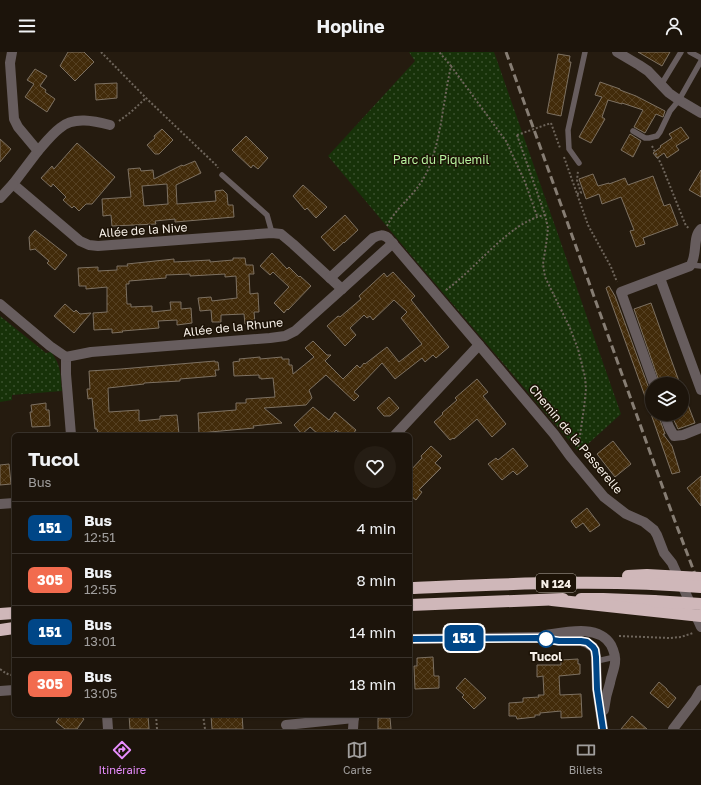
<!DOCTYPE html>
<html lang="fr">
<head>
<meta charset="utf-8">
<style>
  :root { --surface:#1c140b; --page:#251d14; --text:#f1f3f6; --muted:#a09e9d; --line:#3a332c; --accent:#e88eff }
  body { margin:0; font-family:"Golos Text",sans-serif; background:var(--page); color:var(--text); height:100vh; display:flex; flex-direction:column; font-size:15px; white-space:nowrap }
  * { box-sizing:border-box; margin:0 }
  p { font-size:13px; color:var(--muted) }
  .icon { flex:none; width:22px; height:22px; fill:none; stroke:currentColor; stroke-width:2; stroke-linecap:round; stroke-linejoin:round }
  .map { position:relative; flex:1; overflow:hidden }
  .sheet { position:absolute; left:12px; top:381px; width:400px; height:284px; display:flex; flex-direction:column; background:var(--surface); border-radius:6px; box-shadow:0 1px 3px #0004,0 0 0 1px var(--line) }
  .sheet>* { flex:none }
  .badge { padding:0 8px; border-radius:6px; font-size:14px; line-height:26px }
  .controls { position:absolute; left:645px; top:325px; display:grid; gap:8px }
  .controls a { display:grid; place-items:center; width:44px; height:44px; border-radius:50%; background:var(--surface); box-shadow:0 1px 3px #0004,0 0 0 1px var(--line); font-size:20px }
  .map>.badge { position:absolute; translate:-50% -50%; box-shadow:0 0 0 2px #fff }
  .round { display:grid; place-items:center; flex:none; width:42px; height:42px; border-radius:21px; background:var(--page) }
  .head { display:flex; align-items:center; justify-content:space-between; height:68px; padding:0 16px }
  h1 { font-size:19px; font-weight:700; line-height:30px }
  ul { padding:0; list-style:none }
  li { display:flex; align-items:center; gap:12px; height:52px; padding:0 16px; border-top:1px solid var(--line) }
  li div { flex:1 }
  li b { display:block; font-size:15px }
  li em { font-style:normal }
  li .badge { min-width:44px; font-weight:700; text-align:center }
  header { display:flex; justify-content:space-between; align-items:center; height:52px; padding:0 16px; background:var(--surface); font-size:18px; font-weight:700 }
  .tabs { display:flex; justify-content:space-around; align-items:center; height:56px; border-top:1px solid var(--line); background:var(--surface); font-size:11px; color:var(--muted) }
  .tabs a { display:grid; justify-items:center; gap:2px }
  .tabs .on { color:var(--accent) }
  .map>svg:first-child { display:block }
</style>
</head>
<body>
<header><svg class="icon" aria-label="menu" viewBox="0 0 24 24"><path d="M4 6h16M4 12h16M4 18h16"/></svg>Hopline<svg class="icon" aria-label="person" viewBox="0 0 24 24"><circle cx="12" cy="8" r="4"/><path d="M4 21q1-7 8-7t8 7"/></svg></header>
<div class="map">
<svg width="701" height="677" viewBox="0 0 701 677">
  <defs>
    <pattern id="park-dots" width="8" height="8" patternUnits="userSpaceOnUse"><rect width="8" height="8" fill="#173209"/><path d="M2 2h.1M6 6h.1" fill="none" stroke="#3a502d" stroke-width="1.8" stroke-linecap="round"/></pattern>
    <pattern id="building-cross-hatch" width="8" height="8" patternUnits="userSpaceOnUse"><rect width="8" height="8" fill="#422b0a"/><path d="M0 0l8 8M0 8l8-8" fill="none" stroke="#554022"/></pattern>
  </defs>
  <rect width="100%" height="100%" fill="#251b0f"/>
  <!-- park -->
  <g fill="url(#park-dots)">
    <path d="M409 0H494L621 362 579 400 415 208 328 104 415 9Z"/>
    <path d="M0 264 46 301 51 300C62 315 60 322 62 339L12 343V348L0 350Z"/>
  </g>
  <!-- building -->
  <g fill="url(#building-cross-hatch)" stroke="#7d7162" fill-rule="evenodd">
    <path d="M68 0H84L94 10 75 29 60 14Z"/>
    <path d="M638 0H670L662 14Z"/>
    <path d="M558 2 570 4 569 10H571L561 64 547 61Z"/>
    <path d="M35 17 47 24 40 34 46 38 45 40 55 47 47 60 25 45 34 32 27 28Z"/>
    <path d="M600 30 620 37V38L636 44 665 59 663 65 656 62 645 81 634 75 643 58 622 51V52L608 48 602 65 605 67 591 91 579 85 602 45 595 43Z"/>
    <path d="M117 31V46L96 48 95 32Z"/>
    <path d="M681 75 689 86 676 94 679 98 667 106 664 101 657 106 653 101 661 95 660 94 672 86 669 82Z"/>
    <path d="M162 77 173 88 159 102H155L147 93 155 86 154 84Z"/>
    <path d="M630 82 641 89 633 105 621 98Z"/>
    <path d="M246 84 268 106 258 117 253 113 251 116 232 98Z"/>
    <path d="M0 87 11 97 0 110Z"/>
    <path d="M77 91 115 125 92 152H86L79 159 74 154 72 156 63 148 66 145 53 132 51 135 41 126 52 114 54 117Z"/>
    <path d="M195 109 201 121 176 133 177 152 216 149 215 139 223 138 227 142 228 153H233L234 165 175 170V167L155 169 156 172 112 174 111 163 103 164 102 147 131 145 128 117 140 116 141 119 153 118 154 127 182 113 183 114ZM167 132 168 152 144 154 142 134Z"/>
    <path d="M701 118V145L689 138Z"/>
    <path d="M593 122 598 134 609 131V132L625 126 628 133 653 124 664 154 670 152 678 173 643 186 645 192 636 195 630 179 634 178 621 145 602 152 599 142 586 147 579 127Z"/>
    <path d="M303 133 327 155 316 166 307 156 305 158 293 144Z"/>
    <path d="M345 163 358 178 344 191V190L334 199 321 185Z"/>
    <path d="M35 178 67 203 55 218 47 211 49 209 35 197 30 198 29 185Z"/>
    <path d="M272 201 287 217 289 215 299 225 300 224 311 234 288 258 287 257 284 261 274 251 289 235 273 220 270 223 260 214Z"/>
    <path d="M233 206H245L246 213H253L254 222H249L250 242 258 241 259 260H254L255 271 245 272 244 262 221 263V270H212L211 258 200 259 198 246 211 245 212 249 237 246 236 224 225 225V222L190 224V222L166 223V226L129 229V232H126L127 252H131V255L152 254V260L171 258 170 250H181V257L191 256 192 271 177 273V268L158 269 159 276 122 279 123 280 112 281V277L94 278 93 261 107 260V235L86 237V234H79L78 216 98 215V219L117 218V214H128L127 212 174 207V210L210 208V210L233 208Z"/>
    <path d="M393 220 415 244 411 248 449 295 436 306 433 303 425 310 422 306 395 327 382 311 354 340 359 344 354 349 326 323 309 338 312 346 306 353 264 356 282 371 253 374 254 376 199 381 198 361 236 358V351H246V347L275 345 273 326 261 327V326H259V323L234 324 233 310 240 309 239 307 260 305V307L282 305V307H289V313H292L293 322 314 305 305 296 313 289 327 303H331L325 309 343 327 357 313 360 316 364 311 365 312 387 295 399 310 422 292 401 266 407 260 394 248 373 268 370 264 367 266 364 263 350 276 356 283 345 294 327 274 338 264 340 265 361 247 359 244 384 221 387 225Z"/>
    <path d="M609 234 615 244 648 334 652 338V361H651L606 236Z"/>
    <path d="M651 251 667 296 680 332H660L634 257Z"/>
    <path d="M65 252 74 260 76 258 80 262 91 261 74 281 54 264Z"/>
    <path d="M215 309V310H218L219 318H215L216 324 180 327V329L144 331V332L108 336 109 360 139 358V369L160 367V364L177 363 179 382 154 383V381L131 383H98L97 377H95L92 346 88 347 87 337H90L89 319 121 317Z"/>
    <path d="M477 327 488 340 483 344 506 372 492 385 477 367 454 387 453 386 450 388 434 370 443 362 442 361 457 348 455 346Z"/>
    <path d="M682 340H683L695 371 678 377 671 362H682Z"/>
    <path d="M389 345 399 356 390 364H384L377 356Z"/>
    <path d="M46 351V358H49L50 374 32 375 30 360H32L31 353Z"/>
    <path d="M313 355 329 368 335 360 356 378 352 383H342L336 378 332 383H319L310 375 302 382 294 373Z"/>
    <path d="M651 362H658L665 382H663L672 394 680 420 672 422Z"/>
    <path d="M613 389 631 412 615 425 597 402Z"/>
    <path d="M431 394 442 404 435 411 441 416 419 438 422 440 416 448 412 445 410 447V419L422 406 421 404Z"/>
    <path d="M513 396 528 414 517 423 513 419 502 428 488 412 496 406 498 408Z"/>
    <path d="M9 412 11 432 0 433V413Z"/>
    <path d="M701 424V454L687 436Z"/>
    <path d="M587 456 600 473 590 480 583 471 576 476 571 469Z"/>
    <path d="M433 605 434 624H439V636L415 637 414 614H417V606Z"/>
    <path d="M578 607V612H580V622L559 624 560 643 581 642 582 665 561 666V659L540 661V663H535V665L517 667 516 664H509V651L523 650V646L539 645 538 643H544L543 624 537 625V613H561V608Z"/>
    <path d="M465 626 486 646 474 657 462 645 464 643 456 636Z"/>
    <path d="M659 630 667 637V638L676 646 668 656 650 641Z"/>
    <path d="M61 663H79L84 667 77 677H65L56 670Z"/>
    <path d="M129 663H148L149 677H130Z"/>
    <path d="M211 663H242L243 677H212Z"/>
    <path d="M632 664 647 677H621Z"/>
    <path d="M378 666H390L391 677H378Z"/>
  </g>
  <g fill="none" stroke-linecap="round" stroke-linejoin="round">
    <!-- path -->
    <g stroke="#6e655b" stroke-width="2" stroke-dasharray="2 2" stroke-linecap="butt">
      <path d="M101 0 146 46 216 113 218 116"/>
      <path d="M451 14 506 89 525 130 537 164"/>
      <path d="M119 69 131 60 146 46"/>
      <path d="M551 71 560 96"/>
      <path d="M517 83 545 163 548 176 547 186 543 212 545 225 570 276 578 297 585 325 586 337 584 356 578 396"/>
      <path d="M652 94 662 114 686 174 690 177"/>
      <path d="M564 105 588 173 611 215 617 230"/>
      <path d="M577 142 581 141 577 128 578 119"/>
      <path d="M387 174C395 157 412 145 422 129 433 111 437 91 441 71 444 52 447 33 451 14L439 0"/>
      <path d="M446 238C475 218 510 169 545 163"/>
      <path d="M619 584 670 586 681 585 693 581"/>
      <path d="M0 617C5 621 8 623 14 623"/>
      <path d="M156 663 157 677"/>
      <path d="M203 663 205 677"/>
    </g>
    <!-- lane -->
    <g stroke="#675d5e" stroke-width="5.5">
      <path d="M690 0 701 6"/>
      <path d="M661 33 681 0"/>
      <path d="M633 79 645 86H649L657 84 660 80 670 59 679 48 701 9"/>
      <path d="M579 111 569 97 568 78 585 0"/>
      <path d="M222 123 267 163 272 181"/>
      <path d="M691 213 701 214"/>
      <path d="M597 609 615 605"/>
    </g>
    <!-- street -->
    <g stroke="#675d5e" stroke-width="10">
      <path d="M12 0 10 11 14 67 18 75 38 99 13 132 80 189 89 193 98 194 272 181 281 182 293 192 342 237"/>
      <path d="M617 0 639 13 648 19 669 41 679 48 701 61"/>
      <path d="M38 99C45 91 52 82 60 76 73 64 95 69 110 73"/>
      <path d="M0 146 13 132"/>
      <path d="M330 226 373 186C379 183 383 182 388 186L479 293 554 382 570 404 604 445 626 462 644 470 654 478 657 483 664 501 672 511 701 575"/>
      <path d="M660 226 701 338"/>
      <path d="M0 252 50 294 66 305V322L71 383"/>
      <path d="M66 305 91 300 270 286 285 284 295 279 342 237 393 191"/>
      <path d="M654 332 621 240 690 214C698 204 692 185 701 177"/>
      <path d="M664 362 669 375 674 384 683 383 701 376"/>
      <path d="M395 383 479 293"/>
      <path d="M0 452 14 451"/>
      <path d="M546 583C566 580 599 572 611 593 614 599 616 604 615 611 614 618 611 625 610 631 607 640 605 649 604 658"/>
      <path d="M410 587 540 585 559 589H581L587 591 593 595 595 598 596 605 597 637 603 677"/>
      <path d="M0 639 14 638"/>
      <path d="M107 663 108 677"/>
      <path d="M286 673 354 666"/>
      <path d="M353 677 354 663"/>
      <path d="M673 677 695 648 701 638"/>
    </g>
    <!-- highway -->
    <g stroke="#cfb7b9" stroke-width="12">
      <path d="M581 547H603L654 549"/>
      <path d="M410 553 563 547"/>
      <path d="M0 562 14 561"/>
      <path d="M0 578 14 576"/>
    </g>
    <!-- rail -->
    <path stroke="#867d73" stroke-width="3" stroke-dasharray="8 4" stroke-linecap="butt" d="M506 0 673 464 701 538"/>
    <!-- path-bridge -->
    <path stroke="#6e655b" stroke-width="2" stroke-dasharray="2 2" stroke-linecap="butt" d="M517 83 551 71"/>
    <!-- highway-bridge -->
    <g stroke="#cfb7b9" stroke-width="12">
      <path d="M628 524 647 523 701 526"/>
      <path d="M410 536C507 532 604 527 701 535"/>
      <path d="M552 548 701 564"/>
      <path d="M654 549 701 552"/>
    </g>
  </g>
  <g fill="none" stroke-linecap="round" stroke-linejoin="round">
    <!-- line casing -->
    <g stroke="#fff" stroke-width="9">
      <path id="line" d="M410 587 540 586 559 589H581L587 590 593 595 595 598 596 605 597 637 603 677"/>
    </g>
    <!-- line -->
    <use href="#line" stroke="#004687" stroke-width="6"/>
  </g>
  <!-- markers -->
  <circle fill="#fff" stroke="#004687" stroke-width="2" cx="546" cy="587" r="8"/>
  <g text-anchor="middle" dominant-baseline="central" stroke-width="3" stroke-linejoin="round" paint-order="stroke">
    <!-- shield labels -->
    <rect fill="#1c1206" stroke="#b5ada4" stroke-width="1" x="536" y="522" width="40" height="18" rx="3"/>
    <g font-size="11" font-weight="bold" fill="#f7f0e8">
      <text x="556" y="531">N 124</text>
    </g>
    <!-- park labels -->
    <g font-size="12" fill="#b7f29e" stroke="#1c1206">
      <text x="441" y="107">Parc du Piquemil</text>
    </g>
    <!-- street labels -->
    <g font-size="12" fill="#f7f0e8" stroke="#1c1206">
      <text transform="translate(143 178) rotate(-4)">Allée de la Nive</text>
      <text transform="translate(233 275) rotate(-6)">Allée de la Rhune</text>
      <text transform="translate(576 387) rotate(50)">Chemin de la Passerelle</text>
    </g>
    <!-- stop labels -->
    <g font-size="12" font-weight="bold" fill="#f7f0e8" stroke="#1c1206">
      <text x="546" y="604">Tucol</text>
    </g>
  </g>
</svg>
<div class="controls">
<a><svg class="icon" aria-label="layers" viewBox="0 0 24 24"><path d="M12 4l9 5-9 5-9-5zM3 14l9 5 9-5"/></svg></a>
</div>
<b class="badge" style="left:464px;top:586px;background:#004687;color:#fff">151</b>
<section class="sheet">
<div class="head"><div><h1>Tucol</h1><p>Bus</p></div><a class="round"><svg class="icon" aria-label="heart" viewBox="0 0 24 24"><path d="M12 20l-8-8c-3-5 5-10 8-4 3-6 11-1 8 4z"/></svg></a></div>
<ul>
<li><span class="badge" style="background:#004687;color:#fff">151</span><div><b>Bus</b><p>12:51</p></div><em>4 min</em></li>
<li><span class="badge" style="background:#f26b4e;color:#fff">305</span><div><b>Bus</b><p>12:55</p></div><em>8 min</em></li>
<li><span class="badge" style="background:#004687;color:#fff">151</span><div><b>Bus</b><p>13:01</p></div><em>14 min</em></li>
<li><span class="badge" style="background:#f26b4e;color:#fff">305</span><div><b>Bus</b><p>13:05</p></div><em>18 min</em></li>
</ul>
</section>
</div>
<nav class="tabs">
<a class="on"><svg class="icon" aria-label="directions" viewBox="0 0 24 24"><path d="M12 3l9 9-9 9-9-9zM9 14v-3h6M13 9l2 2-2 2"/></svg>Itinéraire</a>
<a><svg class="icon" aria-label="map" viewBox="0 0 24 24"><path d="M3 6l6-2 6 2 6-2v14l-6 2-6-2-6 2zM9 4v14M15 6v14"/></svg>Carte</a>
<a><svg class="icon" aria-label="tickets" viewBox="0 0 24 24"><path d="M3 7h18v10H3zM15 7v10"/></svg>Billets</a>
</nav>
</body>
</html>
